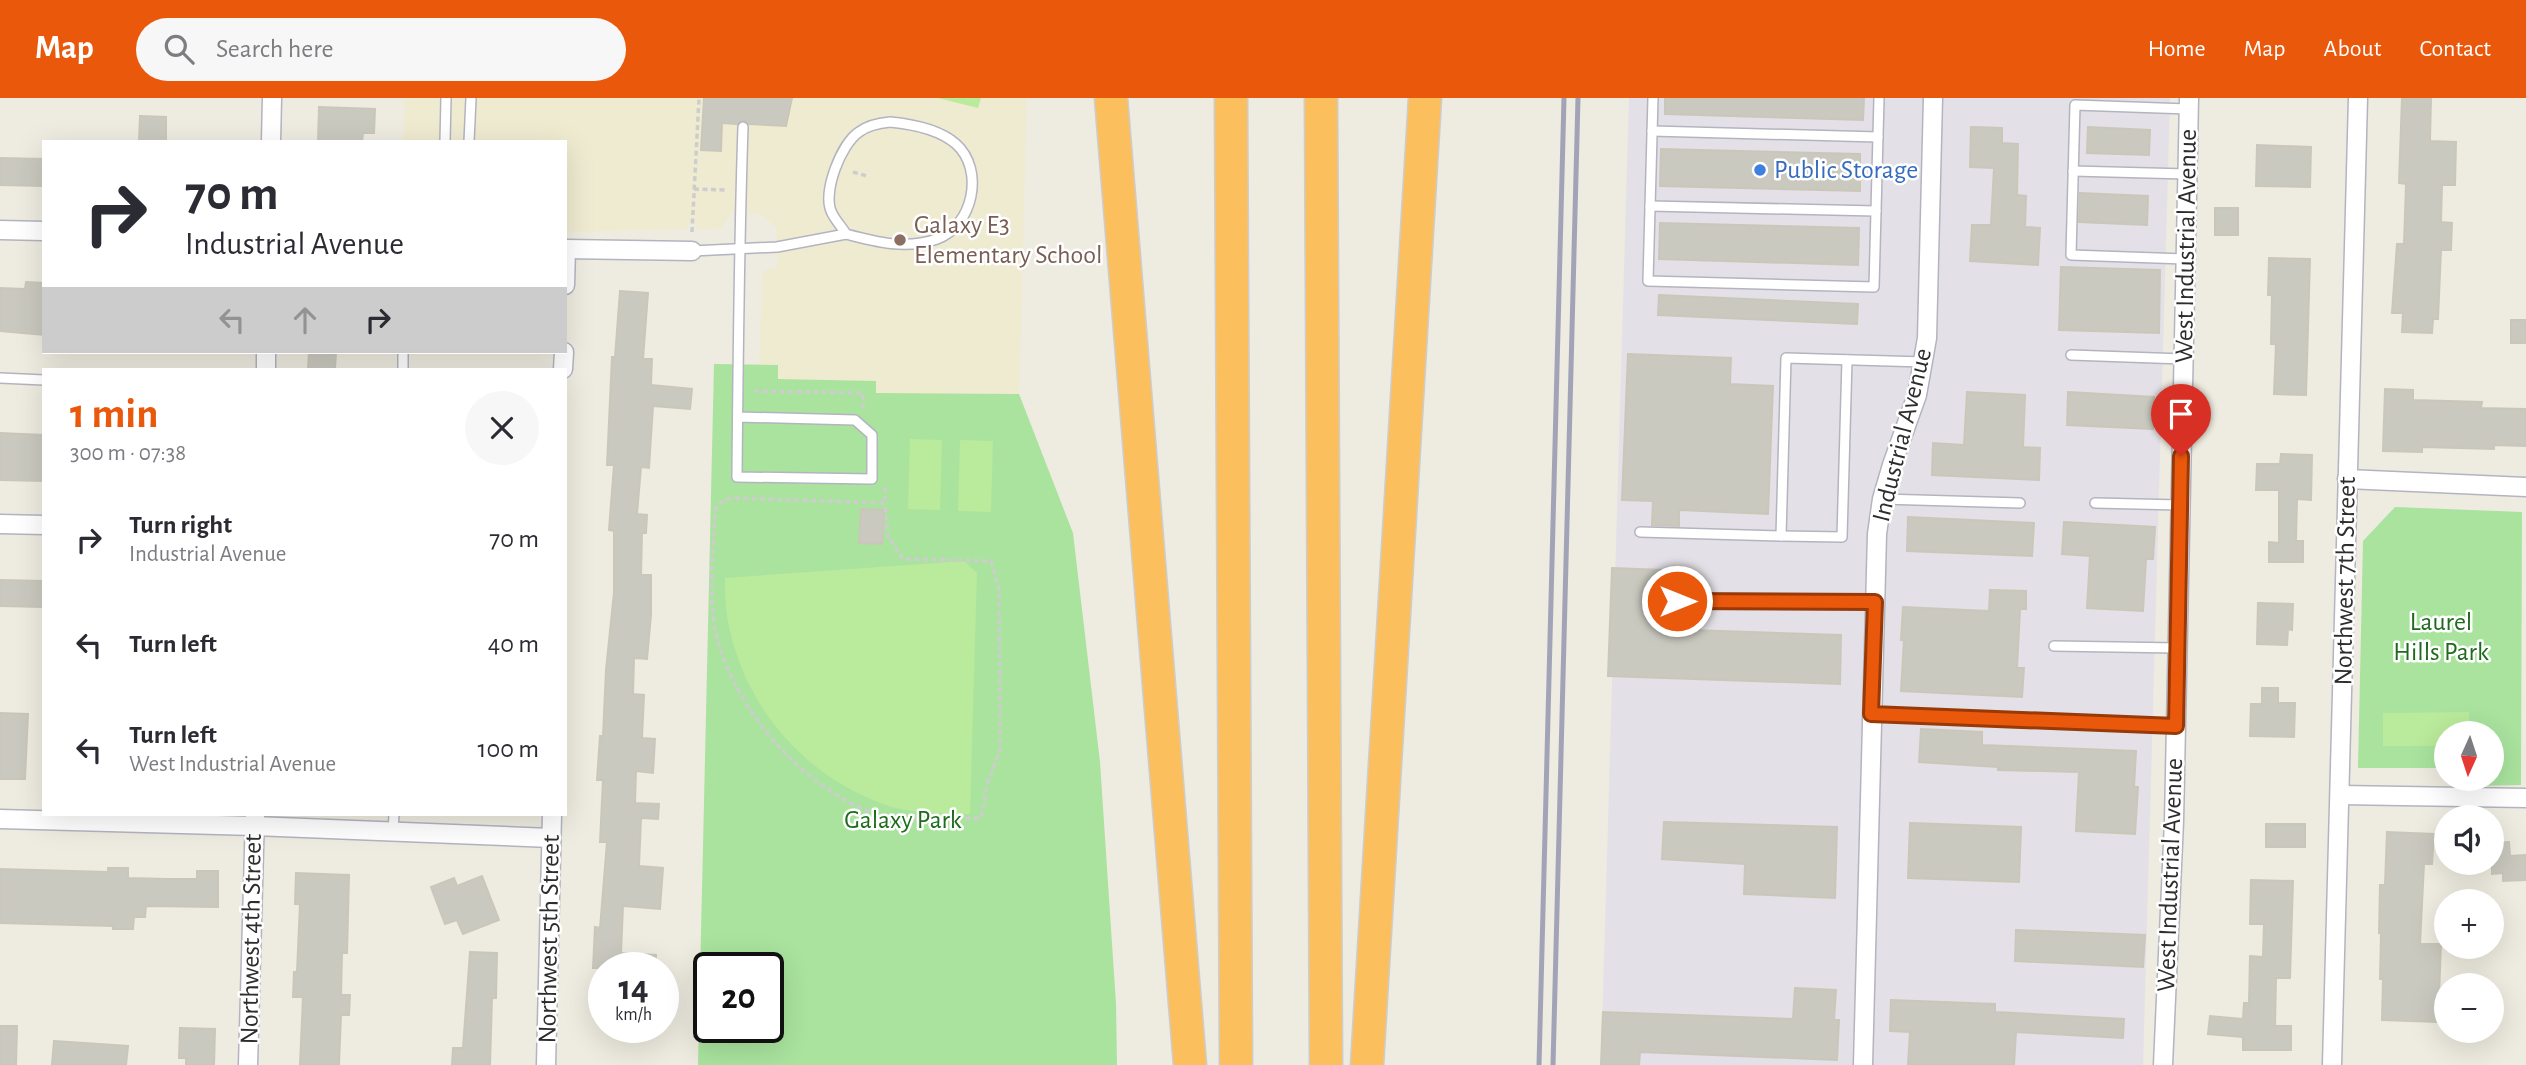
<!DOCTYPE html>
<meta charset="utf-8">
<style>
body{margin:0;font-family:"Alegreya Sans",sans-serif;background:#f7f7f7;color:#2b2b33;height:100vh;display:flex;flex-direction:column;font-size:26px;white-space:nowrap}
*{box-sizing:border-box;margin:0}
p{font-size:23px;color:#7c7c81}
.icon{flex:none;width:38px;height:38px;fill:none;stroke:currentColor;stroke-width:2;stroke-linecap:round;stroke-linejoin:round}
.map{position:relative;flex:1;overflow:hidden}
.sheet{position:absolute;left:42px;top:270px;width:525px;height:448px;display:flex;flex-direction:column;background:#fff;border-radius:0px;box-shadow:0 7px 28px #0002}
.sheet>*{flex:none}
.hud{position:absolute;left:42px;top:42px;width:525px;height:214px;border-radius:0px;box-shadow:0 7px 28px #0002;background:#fff;color:#2b2b33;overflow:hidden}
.needle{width:46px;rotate:183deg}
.tools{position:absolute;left:2434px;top:623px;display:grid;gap:14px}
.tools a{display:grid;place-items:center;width:70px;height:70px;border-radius:50%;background:#fff;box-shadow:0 7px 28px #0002;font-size:35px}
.speed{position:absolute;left:588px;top:854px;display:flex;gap:14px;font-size:35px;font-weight:700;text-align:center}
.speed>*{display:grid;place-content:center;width:91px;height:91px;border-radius:50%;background:#fff;box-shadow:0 7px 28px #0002;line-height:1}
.speed small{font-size:18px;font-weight:400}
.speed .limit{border:4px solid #111;border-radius:10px;background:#fff;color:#111}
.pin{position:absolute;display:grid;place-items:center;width:60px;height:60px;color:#fff;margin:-72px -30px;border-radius:50% 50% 50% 0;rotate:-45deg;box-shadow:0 0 7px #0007}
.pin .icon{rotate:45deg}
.me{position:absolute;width:77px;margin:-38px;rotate:90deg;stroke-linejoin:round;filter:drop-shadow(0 0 5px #0008)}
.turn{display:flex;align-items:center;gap:24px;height:147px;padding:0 28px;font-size:32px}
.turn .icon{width:91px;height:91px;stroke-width:2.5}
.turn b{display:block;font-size:49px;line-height:60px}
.lanes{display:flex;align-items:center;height:66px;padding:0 28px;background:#0003;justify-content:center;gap:35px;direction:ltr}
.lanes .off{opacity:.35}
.round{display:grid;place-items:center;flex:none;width:74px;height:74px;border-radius:37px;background:#f7f7f7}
.summary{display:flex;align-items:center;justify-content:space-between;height:119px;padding:0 28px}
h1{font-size:42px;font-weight:600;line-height:52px;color:#ea580c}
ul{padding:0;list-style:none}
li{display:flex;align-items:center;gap:21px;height:105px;padding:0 28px}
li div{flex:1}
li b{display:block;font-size:26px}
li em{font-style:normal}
header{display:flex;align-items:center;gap:42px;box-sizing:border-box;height:98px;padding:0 35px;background:#ea580c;color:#fff}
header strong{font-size:33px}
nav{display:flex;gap:38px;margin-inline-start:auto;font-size:24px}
.search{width:490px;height:63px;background:#f7f7f7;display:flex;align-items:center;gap:18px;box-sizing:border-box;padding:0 24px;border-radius:38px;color:#7c7c81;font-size:26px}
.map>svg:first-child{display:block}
</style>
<header>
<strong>Map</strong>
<div class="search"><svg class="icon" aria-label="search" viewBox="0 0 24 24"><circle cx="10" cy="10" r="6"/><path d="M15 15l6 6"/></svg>Search here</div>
<nav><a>Home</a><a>Map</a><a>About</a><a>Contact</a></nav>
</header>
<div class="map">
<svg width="2526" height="967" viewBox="0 0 2526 967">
<rect width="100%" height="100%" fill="#eeebe0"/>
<polygon fill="#e4e0e7" points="1629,0 2170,0 2143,967 1601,967"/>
<polygon fill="#efebd1" points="405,0 1027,0 1019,296 876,295 876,283 778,281 778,267 759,266 763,173 778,169 776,129 761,117 731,115 722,130 696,132 696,125 689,125 687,131 565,134 565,44 403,44"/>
<g fill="#a9e39e" fill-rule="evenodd">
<path d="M 714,266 L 778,267 L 778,281 L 876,283 L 876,295 L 1019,296 L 1073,435 L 1100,664 L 1116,906 L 1117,967 L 698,967 ZM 709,870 L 768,870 L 768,929 L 709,929 Z"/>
<polygon points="2395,409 2522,414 2521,687 2475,688 2475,681 2492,681 2492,635 2446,635 2446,670 2358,670 2363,443"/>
</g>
<g fill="#baea9b">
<polygon points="938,0 981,0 978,10"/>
<polygon points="910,341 942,342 940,412 908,411"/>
<polygon points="960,342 993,343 991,414 958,413"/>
<path d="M 964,463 L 977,475 L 970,716 C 940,716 908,716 880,705 C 799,674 741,603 727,518 C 725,506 725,492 725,480 Z"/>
<polygon points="2469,614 2469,635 2446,635 2446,648 2383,648 2383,615"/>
</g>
<g fill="#cac9bf" stroke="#cac7ba" stroke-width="2">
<polygon points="704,0 792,0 786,28 749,26 744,22 737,26 722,25 721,53 701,52"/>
<polygon points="1665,0 1864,0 1863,22 1665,16"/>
<polygon points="2402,0 2431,0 2430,43 2456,44 2455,87 2442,87 2441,124 2452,125 2451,152 2441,152 2438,221 2433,221 2432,235 2402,234 2403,215 2392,215 2397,146 2404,146 2406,86 2399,85"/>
<polygon points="319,9 375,11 374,35 363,35 362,44 318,44"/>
<polygon points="140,18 166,19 166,44 139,44"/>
<polygon points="1971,29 2002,30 2002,45 2018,46 2017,97 2026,98 2025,129 2040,130 2038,167 1970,163 1972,127 1991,127 1994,70 1970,69"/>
<polygon points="2088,29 2150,32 2149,57 2087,55"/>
<polygon points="2257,47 2311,49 2310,89 2256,88"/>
<polygon points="1661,51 1860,56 1860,93 1660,88"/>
<polygon points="0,60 44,61 44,88 0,87"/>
<polygon points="2080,95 2148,98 2147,127 2079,124"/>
<rect x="2215" y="110" width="23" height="27"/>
<polygon points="1660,125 1859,130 1858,167 1659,161"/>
<polygon points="2269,160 2310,161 2306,297 2274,296 2276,246 2271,246 2272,197 2268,197"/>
<polygon points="2061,169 2160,172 2159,235 2059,232"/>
<polygon points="26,184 44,185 44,237 0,233 0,190 25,191"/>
<polygon points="620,193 648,195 643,261 652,261 651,287 692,291 690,311 653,308 649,370 641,369 637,416 647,417 646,435 642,435 641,477 651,477 651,517 647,561 634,560 633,596 644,597 642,640 655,641 653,675 636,673 635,705 659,706 658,721 641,720 639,768 663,770 660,811 623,808 621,855 656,857 655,870 593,870 595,829 600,830 607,744 600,744 603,682 597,682 600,638 603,638 606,572 614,494 614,433 609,432 614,367 607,367 612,259 615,259"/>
<polygon points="1659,197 1858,206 1857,226 1658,217"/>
<rect x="2511" y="222" width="15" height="23"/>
<polygon points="309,254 336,254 335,271 308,271"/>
<polygon points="1628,256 1731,260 1730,286 1773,288 1768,416 1679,412 1679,428 1652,427 1653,403 1622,402"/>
<polygon points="2385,291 2413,292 2413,302 2482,304 2481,310 2526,311 2526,348 2494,347 2494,351 2422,349 2422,354 2383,353"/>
<polygon points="1967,294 2025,297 2023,349 2040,350 2039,382 1932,377 1933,345 1964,347"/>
<polygon points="2068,294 2154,299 2153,331 2067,327"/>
<polygon points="0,335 44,337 44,383 0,382"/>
<polygon points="2281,356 2312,357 2311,402 2297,401 2296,443 2303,443 2303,464 2269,464 2269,444 2279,445 2279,392 2256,392 2257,366 2280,366"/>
<polygon points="861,411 884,412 882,446 859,445"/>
<polygon points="1908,419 2034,425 2032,458 1907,453"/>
<polygon points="2064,424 2155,429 2153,461 2146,461 2143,513 2087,510 2090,458 2062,456"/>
<polygon points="1612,470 1663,472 1661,531 1841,537 1840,586 1608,578"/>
<polygon points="0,482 44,483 44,509 0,508"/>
<polygon points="1990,492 2026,493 2026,511 2020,511 2017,570 2024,570 2022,599 1901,593 1904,542 1901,542 1903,509 1989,513"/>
<polygon points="2258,505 2293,506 2292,532 2288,531 2287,547 2257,546"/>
<polygon points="2262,590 2278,590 2278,605 2295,605 2294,639 2250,638 2251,606 2262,606"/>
<polygon points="0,615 28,616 25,681 0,681"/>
<polygon points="1921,631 1982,634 1982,647 2136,653 2134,689 2138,689 2135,736 2076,733 2079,674 1998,672 1998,669 1919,664"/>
<polygon points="1664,724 1837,729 1835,800 1744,796 1745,766 1662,761"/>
<polygon points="1910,725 2021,729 2019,784 1908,780"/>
<rect x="2266" y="726" width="39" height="23"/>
<polygon points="2387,734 2434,736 2432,766 2424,766 2420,846 2441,846 2438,924 2382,922 2383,881 2380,881 2381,835 2379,835 2380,787 2385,787"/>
<polygon points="2509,744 2510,758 2526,757 2526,782 2503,783 2503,775 2492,776 2492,745"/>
<polygon points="108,770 128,770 128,780 167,781 197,781 197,773 218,773 218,809 146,808 145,819 134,819 133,831 113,831 113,828 0,825 0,771 108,774"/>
<polygon points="296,775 349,777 347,855 342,855 341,897 350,897 349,917 341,917 339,967 300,967 303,899 293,899 294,874 297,874 300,806 295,806"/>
<polygon points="482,778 499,822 463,836 457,822 445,826 431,789 454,780 457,788"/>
<polygon points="2251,782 2293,783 2290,880 2276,880 2275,928 2291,928 2291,952 2243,952 2243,939 2208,936 2210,918 2243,921 2244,905 2249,905 2250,858 2263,859 2264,826 2250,826"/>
<polygon points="2016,832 2145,837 2143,869 2015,863"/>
<polygon points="470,854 497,855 496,900 492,900 490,967 452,967 453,950 463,950"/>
<polygon points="1795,890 1836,892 1834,922 1839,922 1837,962 1640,954 1639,967 1601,967 1603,914 1793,921"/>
<polygon points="1891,902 1995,906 1995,914 2124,921 2123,940 2016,934 2014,967 1908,967 1910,934 1890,933"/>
<polygon points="0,928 17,928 16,967 0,967"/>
<polygon points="180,930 215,931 214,967 186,967 186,960 179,960"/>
<polygon points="54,943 128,948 126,967 52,967"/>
</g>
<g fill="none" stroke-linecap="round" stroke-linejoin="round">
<defs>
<g id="lane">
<polyline points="1653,0 1648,183 1874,189 1879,0"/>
<path d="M 890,24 C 911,26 939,31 956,46 C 985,72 973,128 937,141 C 906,152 876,144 846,136 C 842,129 834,121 831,113 C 823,93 841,46 859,34 C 868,27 879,25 890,24 Z"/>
<polyline points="1652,33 1878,39"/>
<polyline points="445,44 446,0"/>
<polyline points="469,44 471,0"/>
<polyline points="2073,73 2187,76"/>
<polyline points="1650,108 1876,113"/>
<polyline points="692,153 777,149 846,136"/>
<polyline points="2185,161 2071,157 2075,7 2188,11"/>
<polyline points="403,254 403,271"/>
<polyline points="2071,257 2183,261"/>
<polyline points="0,280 44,282"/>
<path d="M 738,319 L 855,322 L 872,337 L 872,381 L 737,379 C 738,262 739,146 743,29"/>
<polyline points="1882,401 2020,405"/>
<polyline points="2095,405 2180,407"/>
<polyline points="1640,434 1781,438 1786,260 1924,264"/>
<polyline points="1781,438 1842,439 1847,262"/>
<polyline points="1677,503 1875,504"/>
<polyline points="2054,548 2177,550"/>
<polyline points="1871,616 2176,628"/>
<polyline points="393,734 394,716"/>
</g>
<g id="street">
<polyline points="271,44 272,0"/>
<polyline points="0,132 44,133"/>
<polyline points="565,151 692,153"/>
<polyline points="565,187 566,151"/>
<polyline points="266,271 266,254"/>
<polyline points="563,271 564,254"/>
<polyline points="2347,381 2526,389"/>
<polyline points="0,426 44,427"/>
<polyline points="2340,697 2526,700"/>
<polyline points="0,721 254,728 551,740"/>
<polyline points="248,967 255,716"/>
<polyline points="546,967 552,716"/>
<polyline points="1863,967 1877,436 1882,401 1892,367 1917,297 1927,240 1933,0"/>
<polyline points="2163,967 2174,723 2189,0"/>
<polyline points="2332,967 2358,0"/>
</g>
<g id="highway">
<polyline points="1111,0 1190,967"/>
<polyline points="1231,0 1236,967"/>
<polyline points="1321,0 1326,967"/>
<polyline points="1367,967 1425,0"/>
</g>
</defs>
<use href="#lane" stroke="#b4b4c0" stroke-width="12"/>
<use href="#street" stroke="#b4b4c0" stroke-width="21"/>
<use href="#highway" stroke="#cdcdcd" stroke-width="35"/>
<g stroke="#cdcdcd" stroke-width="3.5" stroke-dasharray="5 3.5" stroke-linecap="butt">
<polyline points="853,74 867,78"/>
<polyline points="694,91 727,92"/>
<polyline points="692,134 699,0"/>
<polyline points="754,293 863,295 863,313"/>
<path d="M 885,389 L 885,405 L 735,400 C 726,401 719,403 715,412 C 714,450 708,492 715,530 C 731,612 815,708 900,722 L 981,720 L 987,687 L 1000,652 L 999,490 L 991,463 L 903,461 L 888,439 L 885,405"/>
</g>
<use href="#lane" stroke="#fff" stroke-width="9"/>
<use href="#street" stroke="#fff" stroke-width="18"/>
<use href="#highway" stroke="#fcbf5e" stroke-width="32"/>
<g stroke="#a3a3b7" stroke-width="5">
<polyline points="1539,967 1564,0"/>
<polyline points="1553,967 1578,0"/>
</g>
</g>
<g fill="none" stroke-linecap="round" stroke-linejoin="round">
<defs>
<polyline id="route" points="1677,503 1875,504 1871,616 2176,628 2181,358"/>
</defs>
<use href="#route" stroke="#983908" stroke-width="18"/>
<use href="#route" stroke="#ea580c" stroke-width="12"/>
</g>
<circle fill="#3f7fe0" stroke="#fff" stroke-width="2.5" cx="1760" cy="72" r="7"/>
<circle fill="#8d6e63" stroke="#fff" stroke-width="2.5" cx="900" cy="142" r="7"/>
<g text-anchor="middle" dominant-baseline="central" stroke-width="5" stroke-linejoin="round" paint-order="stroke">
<g font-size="26" fill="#366cbe" stroke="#fff" text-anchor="start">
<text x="1774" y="72">Public Storage</text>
</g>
<g font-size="26" fill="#785e54" stroke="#fff" text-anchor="start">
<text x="914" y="127">Galaxy E3<tspan x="914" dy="30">Elementary School</tspan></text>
</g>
<g font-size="26" fill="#2d2d2d" stroke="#fff">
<text transform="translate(2186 148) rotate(-89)">West Industrial Avenue</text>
<text transform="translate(1902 337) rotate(-76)">Industrial Avenue</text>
<text transform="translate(2345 483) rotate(-89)">Northwest 7th Street</text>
<text transform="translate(2170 777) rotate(-88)">West Industrial Avenue</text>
<text transform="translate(251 841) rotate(-89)">Northwest 4th Street</text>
<text transform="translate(549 841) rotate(-89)">Northwest 5th Street</text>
</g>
<g font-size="26" fill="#1e6b1c" stroke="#fff">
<text x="2441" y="524">Laurel<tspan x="2441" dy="30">Hills Park</tspan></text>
<text x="903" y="722">Galaxy Park</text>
</g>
</g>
</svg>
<div class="tools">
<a><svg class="needle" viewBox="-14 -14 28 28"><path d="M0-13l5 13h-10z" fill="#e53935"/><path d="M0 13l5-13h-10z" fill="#7c7c81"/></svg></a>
<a><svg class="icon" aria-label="sound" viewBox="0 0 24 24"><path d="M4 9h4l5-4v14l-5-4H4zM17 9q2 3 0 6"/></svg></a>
<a>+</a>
<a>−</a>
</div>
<div class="speed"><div>14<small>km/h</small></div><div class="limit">20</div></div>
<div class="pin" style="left:2181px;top:358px;background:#d93025"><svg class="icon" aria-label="arrive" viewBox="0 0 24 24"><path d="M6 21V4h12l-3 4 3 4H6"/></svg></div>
<svg class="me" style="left:1677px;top:503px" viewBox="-20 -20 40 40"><circle r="17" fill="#ea580c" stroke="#fff" stroke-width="3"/><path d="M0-11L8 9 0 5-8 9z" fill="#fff"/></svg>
<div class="hud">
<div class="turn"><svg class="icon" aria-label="right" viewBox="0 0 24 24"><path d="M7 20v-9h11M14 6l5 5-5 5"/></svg><div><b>70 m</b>Industrial Avenue</div></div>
<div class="lanes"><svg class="icon off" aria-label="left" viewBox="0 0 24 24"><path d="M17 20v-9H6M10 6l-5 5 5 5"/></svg><svg class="icon off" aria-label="ahead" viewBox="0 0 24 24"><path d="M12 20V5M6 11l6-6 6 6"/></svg><svg class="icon" aria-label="right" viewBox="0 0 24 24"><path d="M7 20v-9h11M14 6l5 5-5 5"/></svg></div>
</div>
<section class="sheet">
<div class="summary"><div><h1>1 min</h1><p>300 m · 07:38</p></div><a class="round"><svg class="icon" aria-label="close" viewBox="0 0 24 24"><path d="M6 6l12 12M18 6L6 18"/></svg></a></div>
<ul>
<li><svg class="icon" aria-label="right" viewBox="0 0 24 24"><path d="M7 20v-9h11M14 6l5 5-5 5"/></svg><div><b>Turn right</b><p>Industrial Avenue</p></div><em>70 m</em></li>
<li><svg class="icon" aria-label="left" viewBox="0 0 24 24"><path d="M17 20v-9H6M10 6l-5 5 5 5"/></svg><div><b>Turn left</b></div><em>40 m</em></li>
<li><svg class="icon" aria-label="left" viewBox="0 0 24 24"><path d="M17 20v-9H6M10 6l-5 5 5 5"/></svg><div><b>Turn left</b><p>West Industrial Avenue</p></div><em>100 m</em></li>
</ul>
</section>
</div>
